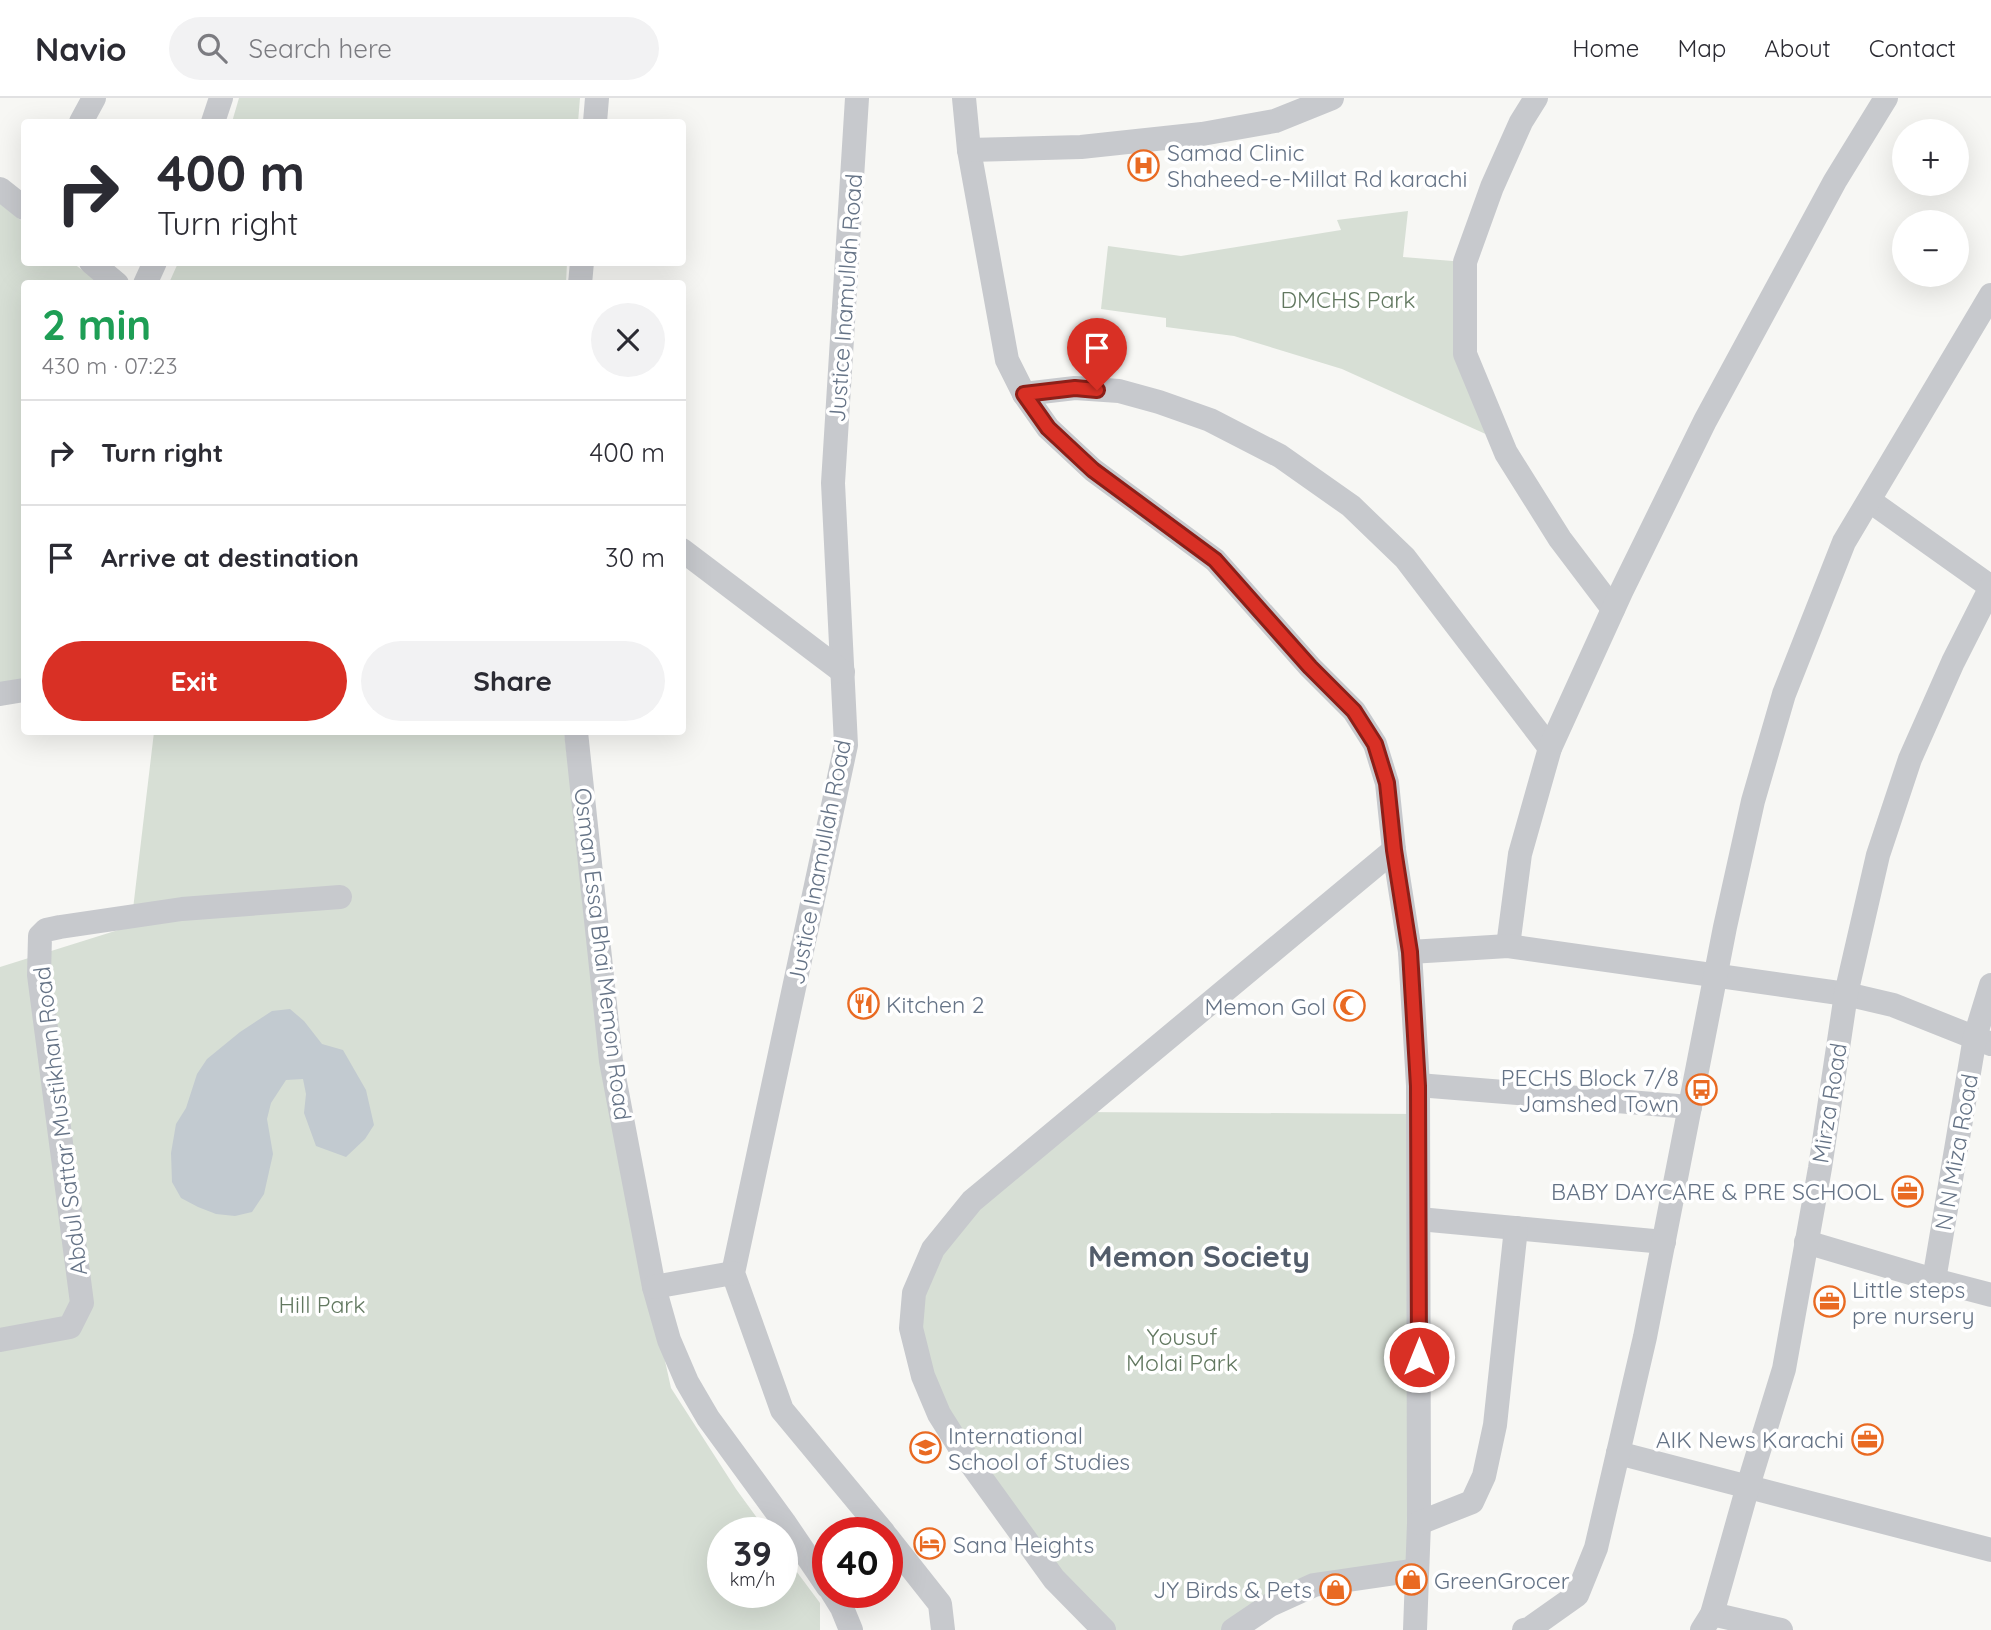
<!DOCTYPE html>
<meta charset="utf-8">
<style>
body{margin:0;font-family:Quicksand,sans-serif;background:#f2f2f3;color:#2b2b33;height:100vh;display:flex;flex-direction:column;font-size:26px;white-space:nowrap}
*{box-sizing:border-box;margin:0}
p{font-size:23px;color:#7c7c81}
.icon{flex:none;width:38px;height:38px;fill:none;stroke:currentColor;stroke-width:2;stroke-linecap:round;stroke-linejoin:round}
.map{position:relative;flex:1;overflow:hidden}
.panel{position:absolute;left:21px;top:182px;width:665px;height:455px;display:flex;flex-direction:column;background:#fff;border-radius:7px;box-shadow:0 7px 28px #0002}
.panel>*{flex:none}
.hud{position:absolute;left:21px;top:21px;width:665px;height:147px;border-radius:7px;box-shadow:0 7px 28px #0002;background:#fff;color:#2b2b33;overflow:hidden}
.buttons{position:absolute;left:1892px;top:21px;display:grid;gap:14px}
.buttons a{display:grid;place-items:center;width:77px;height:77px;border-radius:50%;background:#fff;box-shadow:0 7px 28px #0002;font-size:35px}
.speed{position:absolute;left:707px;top:1419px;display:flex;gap:14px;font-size:35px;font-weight:700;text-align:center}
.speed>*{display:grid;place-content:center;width:91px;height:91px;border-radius:50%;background:#fff;box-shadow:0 7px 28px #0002;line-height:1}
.speed small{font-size:18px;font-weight:400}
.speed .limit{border:10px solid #d22;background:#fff;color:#111}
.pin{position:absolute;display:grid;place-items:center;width:60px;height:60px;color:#fff;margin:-72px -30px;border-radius:50% 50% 50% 0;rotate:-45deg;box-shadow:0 0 7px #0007}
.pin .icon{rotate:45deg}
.me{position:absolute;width:77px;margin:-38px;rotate:0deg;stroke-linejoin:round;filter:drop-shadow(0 0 5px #0008)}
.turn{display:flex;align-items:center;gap:24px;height:147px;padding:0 21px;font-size:32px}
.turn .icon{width:91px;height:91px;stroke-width:2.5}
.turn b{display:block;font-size:49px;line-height:60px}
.round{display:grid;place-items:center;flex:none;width:74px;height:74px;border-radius:37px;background:#f2f2f3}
.overview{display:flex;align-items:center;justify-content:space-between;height:119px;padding:0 21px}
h1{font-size:42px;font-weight:700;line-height:52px;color:#1e9e55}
.primary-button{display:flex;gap:14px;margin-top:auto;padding:14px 21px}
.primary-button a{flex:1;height:80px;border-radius:42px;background:#d93025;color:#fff;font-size:28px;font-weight:700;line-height:80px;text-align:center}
.primary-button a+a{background:#f2f2f3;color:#2b2b33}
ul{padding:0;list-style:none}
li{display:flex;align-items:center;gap:21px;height:105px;padding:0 21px;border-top:2px solid #e1e1e2}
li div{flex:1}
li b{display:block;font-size:26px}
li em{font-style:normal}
header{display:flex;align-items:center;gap:42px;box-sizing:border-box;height:98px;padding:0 35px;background:#fff;border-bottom:2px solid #e1e1e2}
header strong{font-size:33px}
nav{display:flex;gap:38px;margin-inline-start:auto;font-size:24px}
.search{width:490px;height:63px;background:#f2f2f3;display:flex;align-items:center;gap:18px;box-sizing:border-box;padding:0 24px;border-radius:38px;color:#7c7c81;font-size:26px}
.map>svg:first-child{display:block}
</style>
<header>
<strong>Navio</strong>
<div class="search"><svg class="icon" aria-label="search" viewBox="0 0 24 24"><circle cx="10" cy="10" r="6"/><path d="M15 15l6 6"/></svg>Search here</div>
<nav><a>Home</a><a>Map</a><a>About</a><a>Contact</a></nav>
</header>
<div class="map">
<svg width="1991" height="1532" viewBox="0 0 1991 1532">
<rect width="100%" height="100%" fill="#f7f7f4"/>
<g fill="#d7dfd5">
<polygon points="239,0 580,0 578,24 232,24"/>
<polygon points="0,105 24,125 24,164 73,165 99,185 24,186 24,586 0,592"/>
<polygon points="1408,113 1403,159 1465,164 1465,256 1501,343 1342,271 1234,238 1166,229 1166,220 1101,211 1108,148 1181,158 1341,132 1337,122"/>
<polygon points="178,165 178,164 567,165 566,185 169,185"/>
<polygon points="154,634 564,634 621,1063 671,1290 736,1391 768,1435 723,1435 723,1494 782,1494 782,1454 820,1505 820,1532 0,1532 0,869 131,828"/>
<polygon points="1080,1014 1418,1016 1418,1458 1270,1507 1233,1532 1104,1532 939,1316 914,1195 933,1151"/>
</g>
<polygon fill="#c2cad0" points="290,911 304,923 322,946 343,952 366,992 374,1027 365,1041 346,1059 316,1048 304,1015 306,996 303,981 286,982 271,1005 267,1021 273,1056 264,1096 252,1114 235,1118 216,1116 198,1109 181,1100 172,1084 171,1055 176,1026 186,1010 197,976 207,961 240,934 272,913"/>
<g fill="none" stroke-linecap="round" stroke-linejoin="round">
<g stroke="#c7c9cd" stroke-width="24">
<polyline points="857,0 833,385 846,647 733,1175 782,1312 884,1435"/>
<polyline points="964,0 969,52 1007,262 1024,296 1048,330 1093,372 1215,462 1310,569 1354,613 1375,646 1387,685 1394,752 1410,854 1418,987 1419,1425 1415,1532"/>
<polyline points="1536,0 1521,24 1492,89 1465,164 1465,256 1506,355 1560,441 1613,511"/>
<polyline points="81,24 94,0"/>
<polyline points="213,24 221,0"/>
<polyline points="595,24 597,0"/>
<polyline points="969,52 1081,49 1202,36 1275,23 1332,0"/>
<polyline points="0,91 24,110"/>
<polyline points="91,164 117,186"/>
<polyline points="145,186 155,164"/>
<polyline points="580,186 582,164"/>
<polyline points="1024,296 1075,290 1119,293 1159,304 1210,322 1280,358 1351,408 1405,460 1550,650"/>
<polyline points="1870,403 1991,489"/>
<polyline points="682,452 843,574"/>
<polyline points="0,596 24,592"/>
<polyline points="576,634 611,963 654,1189 669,1242 687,1284 708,1320 784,1424 828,1489"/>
<polyline points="1508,848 1520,756 1550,650 1621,494 1705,323 1835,83 1886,0"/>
<polyline points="1410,854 1508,848 1846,896 1893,907 1991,946"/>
<polyline points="1418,987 1690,1009"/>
<polyline points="1419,1121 1664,1144"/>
<polyline points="1806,1144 1934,1182 1991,1197"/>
<polyline points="1934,1182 1975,939 1991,887"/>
<polyline points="654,1189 733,1175"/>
<polyline points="0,1242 70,1229 82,1205 39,877 40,838 46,832 60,829 182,811 340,799"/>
<polyline points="1618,1355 1991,1452"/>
<polyline points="1419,1425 1472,1404 1484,1378 1495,1327 1516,1130"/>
<polyline points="887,1439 940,1506 943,1532"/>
<polyline points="832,1494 842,1510 851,1532"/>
<polyline points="1712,1516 1781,1532"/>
<polyline points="1104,1532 1054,1481 966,1359 939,1316 923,1278 911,1230 914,1195 933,1151 972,1103 1394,752"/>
<polyline points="1233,1532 1270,1507 1314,1487 1417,1472"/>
<polyline points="1524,1532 1529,1531 1577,1497 1596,1450 1645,1239 1725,829 1753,703 1784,596 1844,444 1991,197"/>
<polyline points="1702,1532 1712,1516 1748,1388 1784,1271 1820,1070 1846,896 1878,757 1910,661 1953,564 1991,489"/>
</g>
</g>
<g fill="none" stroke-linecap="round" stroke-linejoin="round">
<defs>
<polyline id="route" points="1097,292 1075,290 1024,296 1048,330 1093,372 1215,462 1310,569 1354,613 1375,646 1387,685 1394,752 1410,854 1418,988 1419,1259"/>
</defs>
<use href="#route" stroke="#8d1f18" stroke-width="18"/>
<use href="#route" stroke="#d93025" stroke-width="12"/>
</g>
<defs>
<symbol id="hospital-ring" viewBox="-11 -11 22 22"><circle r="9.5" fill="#fff" stroke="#e96a22" stroke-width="1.5"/><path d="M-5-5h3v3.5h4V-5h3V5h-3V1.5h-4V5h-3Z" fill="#e96a22"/></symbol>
<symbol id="restaurant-ring" viewBox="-11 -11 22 22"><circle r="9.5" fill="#fff" stroke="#e96a22" stroke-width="1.5"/><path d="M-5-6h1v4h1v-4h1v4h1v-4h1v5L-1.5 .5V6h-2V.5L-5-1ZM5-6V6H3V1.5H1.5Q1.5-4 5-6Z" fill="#e96a22"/></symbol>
<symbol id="mosque-ring" viewBox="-11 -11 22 22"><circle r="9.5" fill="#fff" stroke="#e96a22" stroke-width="1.5"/><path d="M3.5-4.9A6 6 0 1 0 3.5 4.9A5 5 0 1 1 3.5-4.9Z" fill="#e96a22"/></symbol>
<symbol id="bus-ring" viewBox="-11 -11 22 22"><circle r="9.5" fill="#fff" stroke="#e96a22" stroke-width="1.5"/><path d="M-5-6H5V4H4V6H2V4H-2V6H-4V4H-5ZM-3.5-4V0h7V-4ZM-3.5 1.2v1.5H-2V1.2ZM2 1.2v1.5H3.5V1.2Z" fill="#e96a22"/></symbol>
<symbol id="office-ring" viewBox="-11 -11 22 22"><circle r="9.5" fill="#fff" stroke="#e96a22" stroke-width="1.5"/><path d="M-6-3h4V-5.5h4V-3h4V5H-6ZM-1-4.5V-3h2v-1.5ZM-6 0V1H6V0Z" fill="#e96a22"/></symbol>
<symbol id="school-ring" viewBox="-11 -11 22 22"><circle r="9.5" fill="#fff" stroke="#e96a22" stroke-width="1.5"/><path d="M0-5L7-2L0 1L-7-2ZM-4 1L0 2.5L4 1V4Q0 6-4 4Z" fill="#e96a22"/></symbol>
<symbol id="hotel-ring" viewBox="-11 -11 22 22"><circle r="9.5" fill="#fff" stroke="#e96a22" stroke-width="1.5"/><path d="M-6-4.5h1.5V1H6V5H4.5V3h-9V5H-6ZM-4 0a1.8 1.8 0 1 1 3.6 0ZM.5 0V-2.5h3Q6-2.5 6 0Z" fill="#e96a22"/></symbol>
<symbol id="shop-ring" viewBox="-11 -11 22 22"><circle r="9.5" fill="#fff" stroke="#e96a22" stroke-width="1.5"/><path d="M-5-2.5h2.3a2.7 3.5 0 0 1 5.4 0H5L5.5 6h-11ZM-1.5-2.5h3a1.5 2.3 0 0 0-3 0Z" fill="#e96a22"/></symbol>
</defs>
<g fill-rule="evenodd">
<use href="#hospital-ring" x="1126" y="50" width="35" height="35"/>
<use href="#restaurant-ring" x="846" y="888" width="35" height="35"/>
<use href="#mosque-ring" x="1332" y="890" width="35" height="35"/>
<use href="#bus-ring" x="1684" y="974" width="35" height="35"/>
<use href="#office-ring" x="1890" y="1076" width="35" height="35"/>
<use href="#office-ring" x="1812" y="1186" width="35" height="35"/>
<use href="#office-ring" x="1850" y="1324" width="35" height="35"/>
<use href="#school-ring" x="908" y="1332" width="35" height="35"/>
<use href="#hotel-ring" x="912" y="1428" width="35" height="35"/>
<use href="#shop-ring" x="1394" y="1464" width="35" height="35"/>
<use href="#shop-ring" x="1318" y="1474" width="35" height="35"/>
</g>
<g text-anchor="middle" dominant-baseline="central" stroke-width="7" stroke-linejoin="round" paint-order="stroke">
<g font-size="23" fill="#657386" stroke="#fff" text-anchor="start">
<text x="1167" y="54">Samad Clinic<tspan x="1167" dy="26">Shaheed-e-Millat Rd karachi</tspan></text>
<text x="886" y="906">Kitchen 2</text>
<text x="1326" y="908" text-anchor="end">Memon Gol</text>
<text x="1679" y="979" text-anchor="end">PECHS Block 7/8<tspan x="1679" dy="26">Jamshed Town</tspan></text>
<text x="1884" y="1093" text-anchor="end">BABY DAYCARE &amp; PRE SCHOOL</text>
<text x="1852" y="1191">Little steps<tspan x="1852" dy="26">pre nursery</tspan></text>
<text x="948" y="1337">International<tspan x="948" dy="26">School of Studies</tspan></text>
<text x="1844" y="1341" text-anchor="end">AIK News Karachi</text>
<text x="953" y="1446">Sana Heights</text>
<text x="1434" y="1482">GreenGrocer</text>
<text x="1312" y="1491" text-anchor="end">JY Birds &amp; Pets</text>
</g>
<g font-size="23" fill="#657386" stroke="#fff">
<text transform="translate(845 200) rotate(-86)">Justice Inamullah Road</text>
<text transform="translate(819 764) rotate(-79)">Justice Inamullah Road</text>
<text transform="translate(603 856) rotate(83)">Osman Essa Bhai Memon Road</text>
<text transform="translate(1829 1005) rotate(-81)">Mirza Road</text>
<text transform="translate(60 1023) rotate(-97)">Abdul Sattar Mustikhan Road</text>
<text transform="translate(1956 1054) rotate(-80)">N N Miza Road</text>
</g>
<g font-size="23" fill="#627860" stroke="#fff">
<text x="1348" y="201">DMCHS Park</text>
<text x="322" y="1206">Hill Park</text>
<text x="1182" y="1238">Yousuf<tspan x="1182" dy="26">Molai Park</tspan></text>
</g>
<g font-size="30" font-weight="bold" fill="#535d6b" stroke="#fff">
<text x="1199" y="1158">Memon Society</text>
</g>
</g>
</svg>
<div class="buttons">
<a>+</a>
<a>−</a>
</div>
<div class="speed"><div>39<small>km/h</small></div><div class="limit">40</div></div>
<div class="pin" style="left:1097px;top:292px;background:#d93025"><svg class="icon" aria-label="arrive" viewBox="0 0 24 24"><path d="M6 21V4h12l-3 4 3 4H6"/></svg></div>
<svg class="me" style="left:1419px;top:1259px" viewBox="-20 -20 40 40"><circle r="17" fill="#d93025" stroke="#fff" stroke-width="3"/><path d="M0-11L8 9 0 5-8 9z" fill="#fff"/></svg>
<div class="hud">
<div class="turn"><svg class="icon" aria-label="right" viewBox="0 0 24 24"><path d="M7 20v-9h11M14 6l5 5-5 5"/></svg><div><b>400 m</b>Turn right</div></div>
</div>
<section class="panel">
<div class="overview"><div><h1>2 min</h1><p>430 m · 07:23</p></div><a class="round"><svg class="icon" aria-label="close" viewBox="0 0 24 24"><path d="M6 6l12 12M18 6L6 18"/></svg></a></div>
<ul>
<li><svg class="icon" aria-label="right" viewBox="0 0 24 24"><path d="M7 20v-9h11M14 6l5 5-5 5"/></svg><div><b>Turn right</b></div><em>400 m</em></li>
<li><svg class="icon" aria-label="arrive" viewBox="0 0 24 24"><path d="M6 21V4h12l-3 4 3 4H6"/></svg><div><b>Arrive at destination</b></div><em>30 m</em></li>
</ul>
<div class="primary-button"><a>Exit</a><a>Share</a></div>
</section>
</div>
